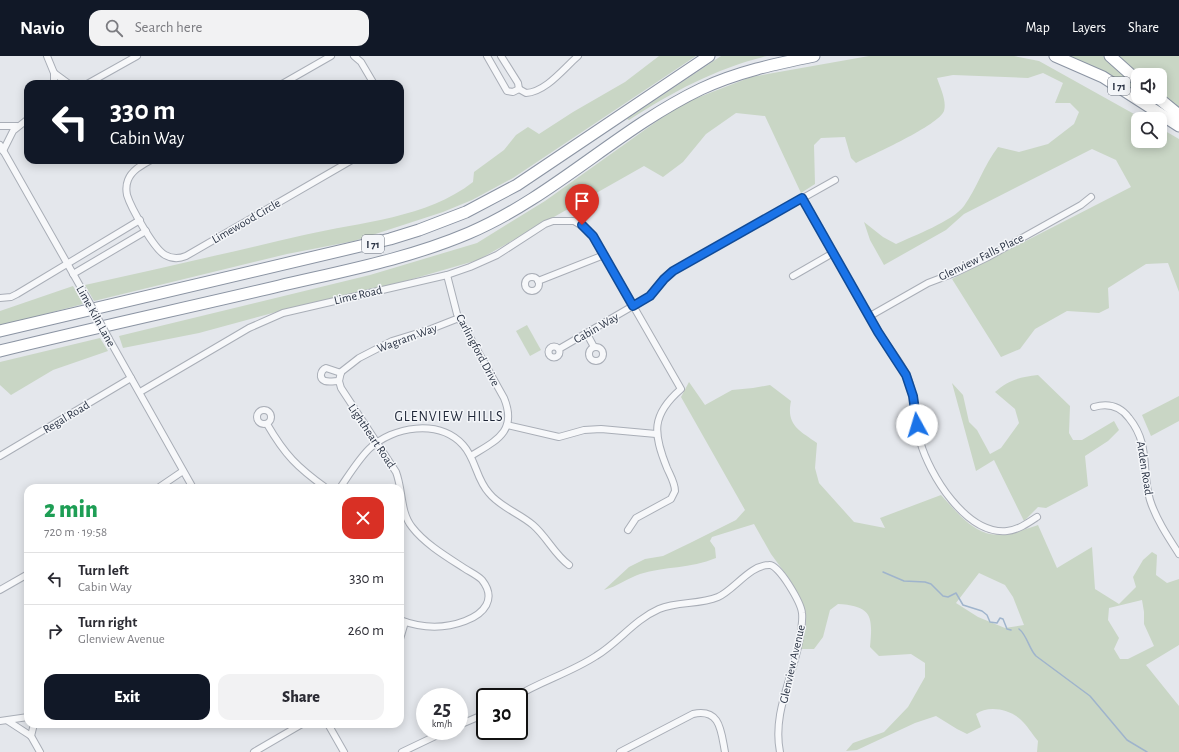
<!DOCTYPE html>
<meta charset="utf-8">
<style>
body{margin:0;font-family:"Alegreya Sans",sans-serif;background:#f2f2f3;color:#2b2b33;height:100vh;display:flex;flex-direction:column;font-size:15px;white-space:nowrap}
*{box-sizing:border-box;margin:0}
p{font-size:13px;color:#7c7c81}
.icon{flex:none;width:22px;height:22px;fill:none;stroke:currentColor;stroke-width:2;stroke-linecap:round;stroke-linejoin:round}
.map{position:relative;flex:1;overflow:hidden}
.side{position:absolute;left:24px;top:428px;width:380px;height:244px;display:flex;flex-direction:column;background:#fff;border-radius:12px;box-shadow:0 2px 10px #0003}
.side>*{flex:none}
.top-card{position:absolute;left:24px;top:24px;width:380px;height:84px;border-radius:12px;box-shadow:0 2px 10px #0003;background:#111827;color:#fff;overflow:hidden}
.tools{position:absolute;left:1131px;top:12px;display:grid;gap:8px}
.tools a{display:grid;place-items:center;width:36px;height:36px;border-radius:8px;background:#fff;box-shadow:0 2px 10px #0003;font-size:20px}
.speed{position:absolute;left:416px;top:632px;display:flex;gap:8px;font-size:20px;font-weight:700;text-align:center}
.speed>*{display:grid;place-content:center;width:52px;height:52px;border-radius:50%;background:#fff;box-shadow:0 2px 10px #0003;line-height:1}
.speed small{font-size:10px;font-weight:400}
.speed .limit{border:2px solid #111;border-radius:6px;background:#fff;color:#111}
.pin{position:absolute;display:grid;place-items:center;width:34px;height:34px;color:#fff;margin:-41px -17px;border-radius:50% 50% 50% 0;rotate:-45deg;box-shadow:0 0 4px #0007}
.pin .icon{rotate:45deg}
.me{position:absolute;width:44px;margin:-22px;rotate:354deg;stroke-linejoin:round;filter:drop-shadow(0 0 3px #0008)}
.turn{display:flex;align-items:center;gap:14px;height:84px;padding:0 20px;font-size:18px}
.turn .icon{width:52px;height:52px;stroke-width:2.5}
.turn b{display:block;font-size:28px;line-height:34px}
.round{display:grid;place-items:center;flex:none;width:42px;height:42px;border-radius:12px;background:#f2f2f3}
.summary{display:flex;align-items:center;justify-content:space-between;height:68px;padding:0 20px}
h1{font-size:24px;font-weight:800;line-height:30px;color:#1e9e55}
.button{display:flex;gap:8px;margin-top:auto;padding:8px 20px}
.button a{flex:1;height:46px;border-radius:12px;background:#111827;color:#fff;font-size:16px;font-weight:800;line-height:46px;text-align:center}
.button a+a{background:#f2f2f3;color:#2b2b33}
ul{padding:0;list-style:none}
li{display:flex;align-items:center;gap:12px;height:52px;padding:0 20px;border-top:1px solid #e1e1e2}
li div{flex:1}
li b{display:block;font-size:15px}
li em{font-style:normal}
header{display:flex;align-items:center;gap:24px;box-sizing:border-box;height:56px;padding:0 20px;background:#111827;color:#fff}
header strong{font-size:19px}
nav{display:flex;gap:22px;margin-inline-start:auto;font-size:14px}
.search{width:280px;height:36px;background:#f2f2f3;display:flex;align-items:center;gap:10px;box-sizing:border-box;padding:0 14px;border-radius:12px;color:#7c7c81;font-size:15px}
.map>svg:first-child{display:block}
</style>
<header>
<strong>Navio</strong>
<div class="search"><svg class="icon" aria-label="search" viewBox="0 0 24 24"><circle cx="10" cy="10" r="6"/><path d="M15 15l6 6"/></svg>Search here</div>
<nav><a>Map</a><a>Layers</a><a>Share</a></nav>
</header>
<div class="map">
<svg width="1179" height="696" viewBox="0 0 1179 696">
<rect width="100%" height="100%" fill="#e4e7ec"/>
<g fill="#c9d6c5" fill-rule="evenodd">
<path d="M 659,0 L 696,0 L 513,122 L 472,144 L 443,156 L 354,185 L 287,198 L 94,245 L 85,229 C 158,213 231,196 304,179 C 361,166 427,162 473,126 L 474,116 L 504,94 L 516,79 L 528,71 L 539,78 L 573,56 L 625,26 Z"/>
<path d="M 721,0 L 767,0 C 717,12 672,36 629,64 L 627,63 Z"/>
<path d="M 869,0 L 1014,0 L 1039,5 L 1143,63 L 1138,63 L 1138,85 L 1160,85 L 1160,72 L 1179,83 L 1179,236 L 1168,207 L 1146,208 L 1108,232 L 1109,252 L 1099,257 L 1067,255 L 1035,273 L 1020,293 L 1001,301 L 952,223 L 1131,131 L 1116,104 L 1092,93 L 964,158 L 946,174 L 884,209 L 870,184 L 864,166 L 883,181 L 896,188 C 913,180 953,165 964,150 C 977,132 984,109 998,91 L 1019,96 L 1048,88 L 1074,68 L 1079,56 L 1070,47 L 1055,47 L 1063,27 L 1043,17 L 1028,22 L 953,19 L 937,22 C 940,31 947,45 944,55 C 939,69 872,99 856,107 L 851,102 L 845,81 L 821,82 L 814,89 L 815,128 L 801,137 L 765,60 L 736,57 L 706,78 L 683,106 L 663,121 L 644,110 L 478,204 L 402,226 L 280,255 L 199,277 L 123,292 L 119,280 L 370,219 L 477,187 L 545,145 L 681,48 L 751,21 Z"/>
<polygon points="1065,0 1103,0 1138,31 1138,38"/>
<polygon points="1117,0 1179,0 1179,53 1160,37 1160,19 1139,19"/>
<polygon points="73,230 83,248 0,270 0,255"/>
<polygon points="527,269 541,294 530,300 516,275"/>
<polygon points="100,282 108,295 53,314 11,339 0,329 0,306"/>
<path d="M 1038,319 L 1070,350 L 1069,377 L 1073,384 L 1082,384 L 1114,365 L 1119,374 L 1108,385 L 1085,400 L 1088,430 L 1046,452 L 1038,451 L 1024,465 L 994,404 L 976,415 L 952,327 L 963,339 L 969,366 L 977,374 L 990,398 L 1001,392 L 1019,367 L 1015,353 L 995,336 C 1008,324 1020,321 1038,319 Z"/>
<path d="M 689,326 L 705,349 L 732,334 L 753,332 L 770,329 L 791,345 C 786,369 799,374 817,387 L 815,412 L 819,427 L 854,466 L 885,472 L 880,462 L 941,439 C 953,452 969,472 986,477 C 1002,482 1024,474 1038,469 L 1057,512 L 1092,491 L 1095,533 L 1119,548 L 1136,531 L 1133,521 L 1143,504 L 1152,496 L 1157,499 L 1156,519 L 1167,527 L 1179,523 L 1179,589 L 1146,609 L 1179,650 L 1179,696 L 1037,696 L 1038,685 C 1032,678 1027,669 1020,663 C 1009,653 988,649 976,658 L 981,671 L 967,678 L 957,673 L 936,660 L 915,667 L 857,694 L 846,695 L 853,687 L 884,676 L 908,651 L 925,621 L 925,607 L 911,598 L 879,600 L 870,591 C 873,560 872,550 838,548 L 830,554 L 823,581 L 814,593 L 800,593 L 806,567 L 803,548 L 790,524 L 771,498 L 754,468 L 712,481 L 710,485 L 715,492 L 716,502 C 690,513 665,510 640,518 C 628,522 618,530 604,534 L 629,511 L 645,503 L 663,500 L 690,487 L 736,464 L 745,454 L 681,341 ZM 979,517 L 1005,529 L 1013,541 L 1024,569 L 1005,572 L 978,561 L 956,547 ZM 1142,544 L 1144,556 L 1144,568 L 1154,590 L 1128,603 L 1120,603 L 1114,593 L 1119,582 L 1108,564 L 1109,552 Z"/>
<polygon points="1179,340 1179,365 1151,380 1142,359"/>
</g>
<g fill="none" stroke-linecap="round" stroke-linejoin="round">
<g stroke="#9fb4cc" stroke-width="1.5">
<polyline points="883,516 904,525 925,526 931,528 943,540 948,541 956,537 963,549 982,555 987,559 990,566 997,567 1000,562 1003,563 1007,573 1011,574"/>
<path d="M 1019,573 C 1027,579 1029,593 1036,600 L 1090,640 L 1127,684 L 1147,696"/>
</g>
<defs>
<g id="minor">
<polyline points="47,0 54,17 69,28"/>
<polyline points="354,0 361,6 374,28"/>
<polyline points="487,0 507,35 513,36 519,33"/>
<polyline points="501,0 518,27 519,33"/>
<polyline points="54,28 54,17"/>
<polyline points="87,28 137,0"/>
<polyline points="282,28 331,0"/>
<path d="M 519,33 L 526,37 C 546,36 564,12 578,0"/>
<polyline points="0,70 17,70"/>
<polyline points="0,89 88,244"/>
<polyline points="3,95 13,75 28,63"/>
<path d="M 151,104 C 142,109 132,114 128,124 C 126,129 126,134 127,139 C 131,152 154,193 165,199 C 172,203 179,203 186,200 L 352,104"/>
<path d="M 802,142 C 827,187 852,232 879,276 C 887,291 900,304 907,320 C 916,340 914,363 920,385 C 929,418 966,479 1007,475 C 1018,474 1028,467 1037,461"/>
<polyline points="73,218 146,175"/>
<path d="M 447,219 L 457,258 L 504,342 C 518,376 495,385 471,400"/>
<polyline points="793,220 833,197"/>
<circle cx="532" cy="228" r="7"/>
<polyline points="538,225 604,199"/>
<polyline points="0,242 11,241 17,238 140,164"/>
<polyline points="870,260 928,227 957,216 988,201 1081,149 1091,141"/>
<polyline points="587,278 594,291"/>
<polyline points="109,283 193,432"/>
<circle cx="554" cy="296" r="5.5"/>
<circle cx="596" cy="298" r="7"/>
<polyline points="559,293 650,240 664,223 673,215 835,124"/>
<path d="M 339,325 C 335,325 329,326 325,325 C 318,322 321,314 326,312 L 341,317"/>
<path d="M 140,336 L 249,272 L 283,257 L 447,219 L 470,211 L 497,199 L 545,168 L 553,165 L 574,165 L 584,171 L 593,180 L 681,333 C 651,359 653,377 667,412 C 670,419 675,427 675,435 L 671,443 L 636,462 L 628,474"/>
<path d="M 1094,351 C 1108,347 1120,350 1129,362 C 1151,389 1141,414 1150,444 C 1156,463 1168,481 1179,498"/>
<circle cx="264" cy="361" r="7"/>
<path d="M 267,368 C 285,399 297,411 326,432"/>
<polyline points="507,369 559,381 584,374 601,373 656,378"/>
<polyline points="0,400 131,322"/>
<polyline points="158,432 183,415"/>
<path d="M 340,432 C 349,419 358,404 369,393 C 393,370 439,363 463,389 C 476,403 476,423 489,437 C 500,451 519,457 533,469 C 547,481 554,498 569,509"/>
<polyline points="0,534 28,518"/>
<path d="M 400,564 C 421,572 444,573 465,565 C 484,558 497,543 482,524 C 477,519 470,516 464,512 C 447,501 425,488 412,471 C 400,456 403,434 396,416 L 341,332 L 339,325 L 341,316 L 359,302 L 392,285 L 431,273 L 459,262"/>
<polyline points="400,583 405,566"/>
<path d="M 515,641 C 541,625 570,617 596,600 C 619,586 634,564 659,553 C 678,545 699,549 718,541 C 734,534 750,509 769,509 C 779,508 801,547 802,557 C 803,565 801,573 800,581 C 794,620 772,656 780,696"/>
<polyline points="0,665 28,661"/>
<polyline points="8,665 31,680 40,696"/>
<polyline points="328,668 344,696"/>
<polyline points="459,669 485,658"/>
<polyline points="31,680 34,668"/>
<polyline points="254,696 302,668"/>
<polyline points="402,696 446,675"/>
<path d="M 620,696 L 693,658 C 721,652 721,676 725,696"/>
</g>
<g id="motorway">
<polyline points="1055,0 1103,21 1179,70"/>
<polyline points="1110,0 1138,25"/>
<polyline points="1157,41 1179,59"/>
<polyline points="0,275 390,183 419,174 466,156 517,129 709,0"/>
<path d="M 0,295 C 93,272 186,252 279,230 C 343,215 408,203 469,177 C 553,141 618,73 701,33 C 737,16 775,8 814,0"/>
</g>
</defs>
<use href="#minor" stroke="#a9aeb7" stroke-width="8"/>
<use href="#motorway" stroke="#8b94a3" stroke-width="13"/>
<use href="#minor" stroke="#f7f8fa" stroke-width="6"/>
<use href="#motorway" stroke="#fff" stroke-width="11"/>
<defs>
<polyline id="minor-bridge" points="88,244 109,283"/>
</defs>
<use href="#minor-bridge" stroke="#a9aeb7" stroke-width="8" stroke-linecap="butt"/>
<use href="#minor-bridge" stroke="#f7f8fa" stroke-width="6"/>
</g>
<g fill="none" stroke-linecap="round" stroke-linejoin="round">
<defs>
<polyline id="route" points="582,169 593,180 633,250 650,240 664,223 673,215 802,142 878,276 906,319 913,340 917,369"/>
</defs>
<use href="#route" stroke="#114b97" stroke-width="10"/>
<use href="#route" stroke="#1a73e8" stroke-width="7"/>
</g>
<g text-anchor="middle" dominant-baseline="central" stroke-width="3" stroke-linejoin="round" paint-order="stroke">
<g fill="#f4f6f9" stroke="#676e7b" stroke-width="1">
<rect x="1108" y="21" width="22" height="18" rx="3"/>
<rect x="362" y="179" width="22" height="18" rx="3"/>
</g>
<g font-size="11" font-weight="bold" fill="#2b3445">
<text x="1119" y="30">I 71</text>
<text x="373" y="188">I 71</text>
</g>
<g font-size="12" fill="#2b3445" stroke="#f4f6f9">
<text transform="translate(246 165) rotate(-30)">Limewood Circle</text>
<text transform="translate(981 201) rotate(-26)">Glenview Falls Place</text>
<text transform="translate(358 239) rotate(-13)">Lime Road</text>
<text transform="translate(96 260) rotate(61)">Lime Kiln Lane</text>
<text transform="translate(596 272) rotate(-30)">Cabin Way</text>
<text transform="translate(407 282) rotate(-20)">Wagram Way</text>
<text transform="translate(478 294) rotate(62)">Carlingford Drive</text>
<text transform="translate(66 361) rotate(-31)">Regal Road</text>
<text transform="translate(372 380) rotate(56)">Lightheart Road</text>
<text transform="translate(1145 412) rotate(81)">Arden Road</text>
<text transform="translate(792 608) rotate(-77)">Glenview Avenue</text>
</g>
<g font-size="14" letter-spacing="1" fill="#1d2536" stroke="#f4f6f9">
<text x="449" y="361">GLENVIEW HILLS</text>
</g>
</g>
</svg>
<div class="tools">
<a><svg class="icon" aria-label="sound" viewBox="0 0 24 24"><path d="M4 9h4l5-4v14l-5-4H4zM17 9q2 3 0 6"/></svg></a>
<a><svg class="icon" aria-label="search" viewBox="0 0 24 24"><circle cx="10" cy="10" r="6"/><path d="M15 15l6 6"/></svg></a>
</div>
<div class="speed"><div>25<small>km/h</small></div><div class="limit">30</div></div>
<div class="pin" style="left:582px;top:169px;background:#d93025"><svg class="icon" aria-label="arrive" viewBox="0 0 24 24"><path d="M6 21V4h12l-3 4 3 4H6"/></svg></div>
<svg class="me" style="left:917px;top:369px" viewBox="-20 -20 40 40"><circle r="19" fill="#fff"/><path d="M0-13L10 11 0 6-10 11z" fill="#1a73e8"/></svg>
<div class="top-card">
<div class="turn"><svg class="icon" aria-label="left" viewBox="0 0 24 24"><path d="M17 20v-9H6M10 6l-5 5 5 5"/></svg><div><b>330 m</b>Cabin Way</div></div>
</div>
<section class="side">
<div class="summary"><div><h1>2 min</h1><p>720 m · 19:58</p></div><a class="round" style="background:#d93025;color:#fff"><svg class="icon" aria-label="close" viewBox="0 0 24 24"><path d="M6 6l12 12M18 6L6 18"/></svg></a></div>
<ul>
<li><svg class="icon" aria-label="left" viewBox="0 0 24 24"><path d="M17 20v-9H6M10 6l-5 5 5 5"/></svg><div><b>Turn left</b><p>Cabin Way</p></div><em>330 m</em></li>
<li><svg class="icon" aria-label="right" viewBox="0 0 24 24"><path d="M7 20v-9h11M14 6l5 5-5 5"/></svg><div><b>Turn right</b><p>Glenview Avenue</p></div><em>260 m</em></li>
</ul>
<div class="button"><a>Exit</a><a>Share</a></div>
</section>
</div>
